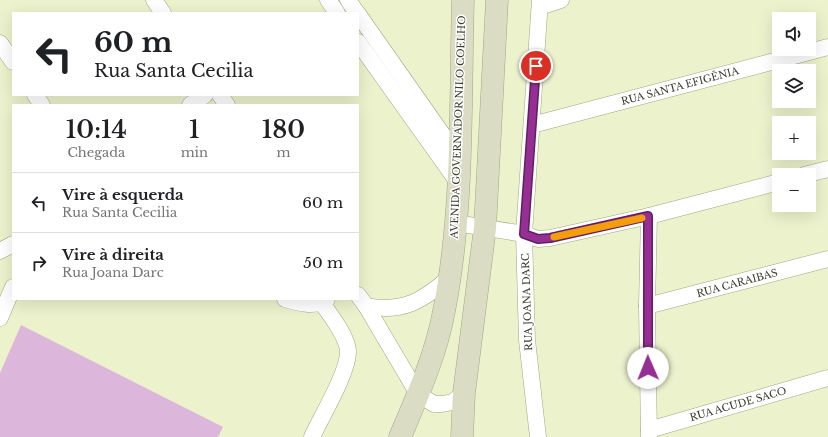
<!DOCTYPE html>
<html lang="pt">
<meta charset="utf-8">
<style>
body{margin:0;font-family:"Libre Baskerville",serif;background:#f6f6f6;color:#202124;height:100vh;display:flex;flex-direction:column;font-size:15px;white-space:nowrap}
*{box-sizing:border-box;margin:0}
p{font-size:13px;color:#757577}
.icon{flex:none;width:22px;height:22px;fill:none;stroke:currentColor;stroke-width:2;stroke-linecap:round;stroke-linejoin:round}
.map{position:relative;flex:1;overflow:hidden}
.sheet{position:absolute;left:12px;top:104px;width:347px;height:196px;display:flex;flex-direction:column;background:#fff;border-radius:0px;box-shadow:0 4px 16px #0002}
.sheet>*{flex:none}
.top-card{position:absolute;left:12px;top:12px;width:347px;height:84px;border-radius:0px;box-shadow:0 4px 16px #0002;background:#fff;color:#202124;overflow:hidden}
.buttons{position:absolute;left:772px;top:12px;display:grid;gap:8px}
.buttons a{display:grid;place-items:center;width:44px;height:44px;border-radius:0px;background:#fff;box-shadow:0 4px 16px #0002;font-size:20px}
.pin{position:absolute;display:grid;place-items:center;width:34px;height:34px;color:#fff;margin:-17px;border:2px solid #fff;border-radius:50%;box-shadow:0 1px 4px #0007}
.me{position:absolute;width:44px;margin:-22px;rotate:359deg;stroke-linejoin:round;filter:drop-shadow(0 0 3px #0008)}
.turn{display:flex;align-items:center;gap:14px;height:84px;padding:0 16px;font-size:18px}
.turn .icon{width:52px;height:52px;stroke-width:2.5}
.turn b{display:block;font-size:28px;line-height:34px}
.eta{display:flex;justify-content:space-evenly;align-items:center;height:68px;text-align:center}
.eta b{font-size:24px;font-weight:600;line-height:28px}
ul{padding:0;list-style:none}
li{display:flex;align-items:center;gap:12px;height:60px;padding:0 16px;border-top:1px solid #e0e0e0}
li div{flex:1}
li b{display:block;font-size:15px}
li em{font-style:normal}
.map>svg:first-child{display:block}
</style>
<div class="map">
<svg width="828" height="437" viewBox="0 0 828 437">
<rect width="100%" height="100%" fill="#ecf2cc"/>
<polygon fill="#ddb7db" points="21,325 223,427 218,437 0,437 0,373"/>
<g fill="none" stroke-linecap="round" stroke-linejoin="round">
<defs>
<g id="street">
<polyline points="154,0 163,13"/>
<polyline points="328,0 337,13"/>
<polyline points="348,0 357,13"/>
<polyline points="540,7 561,0"/>
<polyline points="358,14 459,158"/>
<polyline points="358,42 457,181"/>
<polyline points="0,43 13,62"/>
<polyline points="35,95 42,105"/>
<polyline points="220,95 227,105"/>
<polyline points="190,105 205,95"/>
<polyline points="532,125 828,47"/>
<polyline points="804,175 828,169"/>
<polyline points="649,216 647,306 649,437"/>
<polyline points="456,223 524,234 538,239 550,238 649,216 779,182"/>
<polyline points="0,251 13,244"/>
<polyline points="358,295 366,306 418,394 434,404 442,404 453,402 464,393"/>
<path d="M 285,299 C 298,303 315,308 327,299"/>
<path d="M 366,306 C 403,313 422,301 449,278"/>
<polyline points="647,306 828,259"/>
<polyline points="0,318 13,287"/>
<polyline points="649,430 828,378"/>
<path d="M 312,437 C 321,417 348,373 348,352 C 348,337 330,315 322,303"/>
<polyline points="538,437 527,340 524,234 540,0"/>
</g>
<g id="secondary">
<path d="M 400,437 C 417,397 436,355 444,311 C 464,209 460,103 463,0"/>
<polyline points="462,437 464,393 485,228 497,0"/>
</g>
</defs>
<use href="#street" stroke="#a0a682" stroke-width="17"/>
<use href="#secondary" stroke="#a0a682" stroke-width="23"/>
<use href="#street" stroke="#fff" stroke-width="16"/>
<use href="#secondary" stroke="#daddc4" stroke-width="22"/>
</g>
<g fill="none" stroke-linecap="round" stroke-linejoin="round">
<defs>
<polyline id="route" points="536,66 524,234 538,239 550,238 648,216 648,368"/>
</defs>
<use href="#route" stroke="#611f60" stroke-width="10"/>
<use href="#route" stroke="#952f94" stroke-width="7"/>
<polyline stroke="#f59e0b" stroke-width="7" points="554,237 642,218"/>
</g>
<g text-anchor="middle" dominant-baseline="central" stroke-width="3" stroke-linejoin="round" paint-order="stroke">
<g font-size="10" fill="#3a3c2d" stroke="#fff">
<text transform="translate(680 86) rotate(-15)">RUA SANTA EFIGÊNIA</text>
<text transform="translate(458 127) rotate(-88)">AVENIDA GOVERNADOR NILO COELHO</text>
<text transform="translate(737 283) rotate(-15)">RUA CARAIBAS</text>
<text transform="translate(527 302) rotate(-92)">RUA JOANA DARC</text>
<text transform="translate(738 404) rotate(-16)">RUA ACUDE SACO</text>
</g>
</g>
</svg>
<div class="buttons">
<a><svg class="icon" aria-label="sound" viewBox="0 0 24 24"><path d="M4 9h4l5-4v14l-5-4H4zM17 9q2 3 0 6"/></svg></a>
<a><svg class="icon" aria-label="layers" viewBox="0 0 24 24"><path d="M12 4l9 5-9 5-9-5zM3 14l9 5 9-5"/></svg></a>
<a>+</a>
<a>−</a>
</div>
<div class="pin" style="left:536px;top:66px;background:#d93025"><svg class="icon" aria-label="arrive" viewBox="0 0 24 24"><path d="M6 21V4h12l-3 4 3 4H6"/></svg></div>
<svg class="me" style="left:648px;top:368px" viewBox="-20 -20 40 40"><circle r="19" fill="#fff"/><path d="M0-13L10 11 0 6-10 11z" fill="#952f94"/></svg>
<div class="top-card">
<div class="turn"><svg class="icon" aria-label="left" viewBox="0 0 24 24"><path d="M17 20v-9H6M10 6l-5 5 5 5"/></svg><div><b>60 m</b>Rua Santa Cecilia</div></div>
</div>
<section class="sheet">
<div class="eta">
<div><b>10:14</b><p>Chegada</p></div>
<div><b>1</b><p>min</p></div>
<div><b>180</b><p>m</p></div>
</div>
<ul>
<li><svg class="icon" aria-label="left" viewBox="0 0 24 24"><path d="M17 20v-9H6M10 6l-5 5 5 5"/></svg><div><b>Vire à esquerda</b><p>Rua Santa Cecilia</p></div><em>60 m</em></li>
<li><svg class="icon" aria-label="right" viewBox="0 0 24 24"><path d="M7 20v-9h11M14 6l5 5-5 5"/></svg><div><b>Vire à direita</b><p>Rua Joana Darc</p></div><em>50 m</em></li>
</ul>
</section>
</div>
